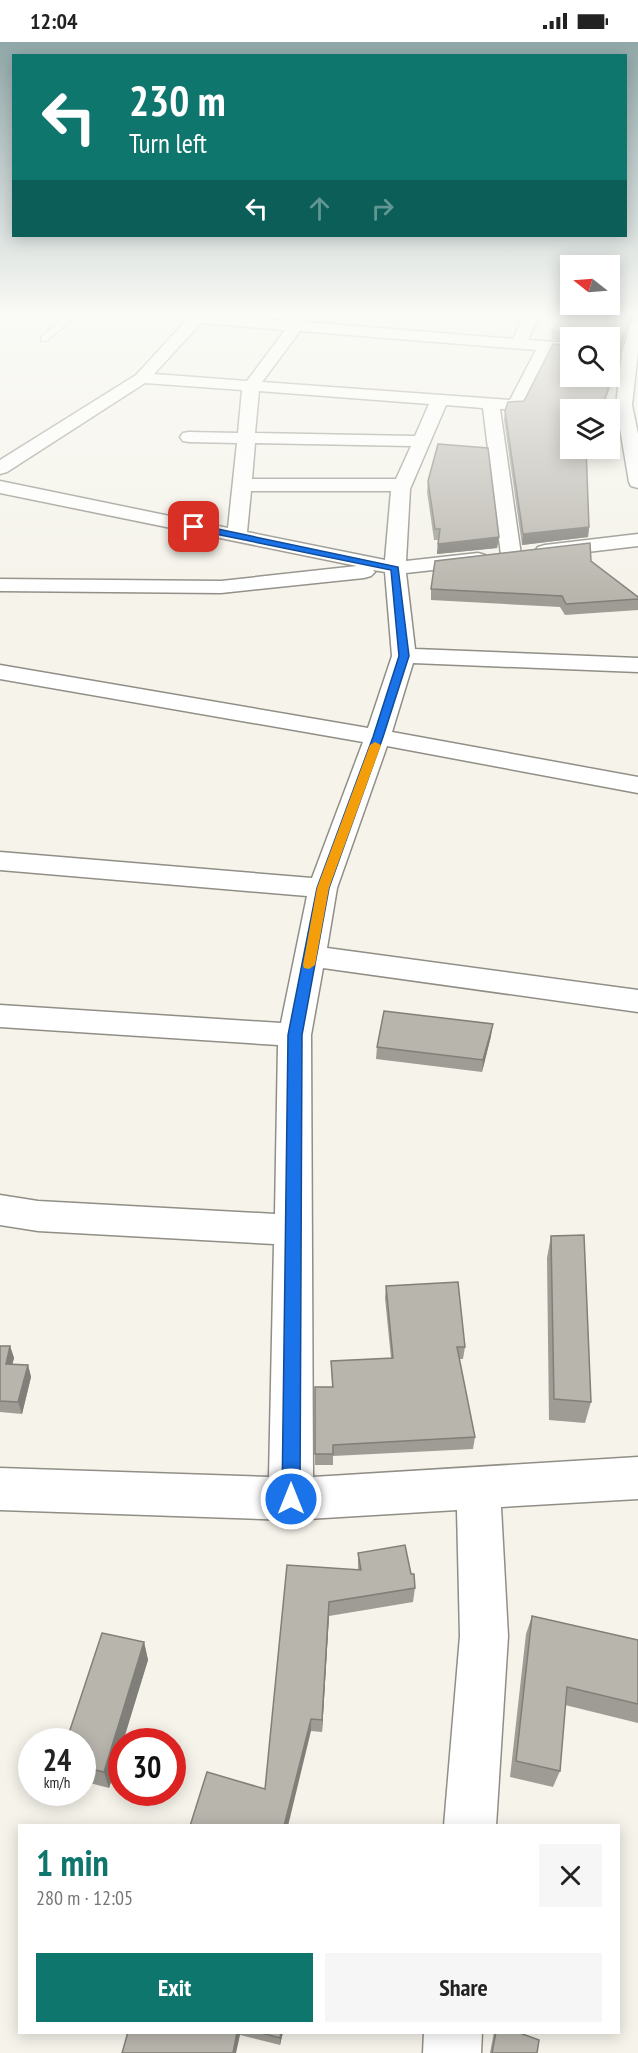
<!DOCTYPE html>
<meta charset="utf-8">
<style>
body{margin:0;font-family:"PT Sans Narrow",sans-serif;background:#f6f6f6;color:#222;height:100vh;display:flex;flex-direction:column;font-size:22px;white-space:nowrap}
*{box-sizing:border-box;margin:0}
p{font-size:20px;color:#767676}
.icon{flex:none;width:33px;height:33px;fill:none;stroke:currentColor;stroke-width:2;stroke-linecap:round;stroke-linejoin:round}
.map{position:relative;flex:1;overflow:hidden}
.side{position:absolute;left:18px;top:1782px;width:602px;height:210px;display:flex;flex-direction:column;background:#fff;border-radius:0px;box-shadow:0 3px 15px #0003}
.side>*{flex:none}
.guide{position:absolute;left:12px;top:12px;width:615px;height:183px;border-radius:0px;box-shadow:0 3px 15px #0003;background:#0f766e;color:#fff;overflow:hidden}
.needle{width:39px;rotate:287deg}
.buttons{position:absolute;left:560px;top:213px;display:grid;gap:12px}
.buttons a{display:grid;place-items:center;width:60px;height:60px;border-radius:0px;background:#fff;box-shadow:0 3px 15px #0003;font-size:30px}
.speed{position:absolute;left:18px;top:1686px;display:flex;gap:12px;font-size:30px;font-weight:700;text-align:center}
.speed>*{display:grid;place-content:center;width:78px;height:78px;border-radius:50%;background:#fff;box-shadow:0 3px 15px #0003;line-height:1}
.speed small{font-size:15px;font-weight:400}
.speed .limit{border:9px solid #d22;background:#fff;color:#111}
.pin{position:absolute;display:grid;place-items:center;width:51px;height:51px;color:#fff;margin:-26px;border-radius:12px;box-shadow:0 3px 9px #0006}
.me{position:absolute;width:66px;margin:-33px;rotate:0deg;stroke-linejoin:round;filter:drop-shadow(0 0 4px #0008)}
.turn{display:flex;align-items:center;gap:21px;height:126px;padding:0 18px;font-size:27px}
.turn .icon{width:78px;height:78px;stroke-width:2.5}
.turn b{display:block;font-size:42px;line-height:51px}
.lanes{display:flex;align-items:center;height:57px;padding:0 18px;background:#0003;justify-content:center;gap:30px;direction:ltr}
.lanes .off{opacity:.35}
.round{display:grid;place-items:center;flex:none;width:63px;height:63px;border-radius:0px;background:#f6f6f6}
.summary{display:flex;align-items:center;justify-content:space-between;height:102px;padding:0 18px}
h1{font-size:36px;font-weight:700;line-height:45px;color:#0f766e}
.button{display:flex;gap:12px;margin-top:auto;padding:12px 18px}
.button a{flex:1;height:69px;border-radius:0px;background:#0f766e;color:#fff;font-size:24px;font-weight:700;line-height:69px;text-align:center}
.button a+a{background:#f6f6f6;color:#222}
.status{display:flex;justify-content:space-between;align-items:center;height:42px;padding:0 30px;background:#fff;direction:ltr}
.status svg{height:16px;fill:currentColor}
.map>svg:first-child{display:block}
</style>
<div class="status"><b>12:04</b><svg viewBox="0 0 49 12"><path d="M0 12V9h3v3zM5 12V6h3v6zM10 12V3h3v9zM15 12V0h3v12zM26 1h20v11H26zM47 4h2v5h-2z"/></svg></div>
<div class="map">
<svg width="638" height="2011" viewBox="0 0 638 2011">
<rect width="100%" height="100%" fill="#f5f3ea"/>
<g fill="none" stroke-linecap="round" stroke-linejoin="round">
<defs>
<polygon id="service" points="67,273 77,273 47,299 41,299 41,295"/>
<g id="minor">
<path d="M 191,273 L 292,279 L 296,273 L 311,273 L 306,280 L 513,297 L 524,273 L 539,273 L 528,298 L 570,301 L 570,311 L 551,309 L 521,367 L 500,367 L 521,513 L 518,517 L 511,519 L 504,517 L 501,513 L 483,366 L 446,363 L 410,447 L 406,519 L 478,511 L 485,513 L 488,517 L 485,521 L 478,523 L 406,531 L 415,607 L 638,616 L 638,630 L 413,621 L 392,690 L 638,735 L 638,751 L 387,704 L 337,846 L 327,906 L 638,948 L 638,970 L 323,926 L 311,993 L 313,1435 L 638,1415 L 638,1457 L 501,1465 L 508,1594 L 496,1784 L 444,1784 L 460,1594 L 457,1468 L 291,1478 L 0,1468 L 0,1426 L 269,1435 L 274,1202 L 38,1189 L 0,1183 L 0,1153 L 38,1159 L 275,1172 L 278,1003 L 0,985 L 0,963 L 281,981 L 307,854 L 0,828 L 0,810 L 312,836 L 363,700 L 0,637 L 0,623 L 368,686 L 392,614 L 385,530 L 373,528 L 375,530 L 371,534 L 364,536 L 221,551 L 0,549 L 0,537 L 221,539 L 357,524 L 0,451 L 0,439 L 228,486 L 237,401 L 189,400 L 183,399 L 180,395 L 183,391 L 189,390 L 238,391 L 242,348 L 145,341 L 7,430 L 0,432 L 0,418 L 136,333 ZM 201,281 L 285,288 L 247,339 L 154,332 ZM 300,289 L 536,308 L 510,358 L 262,340 ZM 259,349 L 429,362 L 415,394 L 255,391 ZM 255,401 L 411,404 L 396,437 L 252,437 ZM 251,449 L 391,449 L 385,518 L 247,490 Z"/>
<polygon points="638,278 638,310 632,363 638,392 638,446 631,444 629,440 616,363 622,311 631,282"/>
<polygon points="638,492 638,504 545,515 538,513 535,509 538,505 545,503"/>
<polygon points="424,1990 482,1990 481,2011 423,2011"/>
</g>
</defs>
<use href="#service" stroke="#908e86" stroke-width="2"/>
<use href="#minor" stroke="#908e86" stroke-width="3"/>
<use href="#service" fill="#fff" fill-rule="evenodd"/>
<use href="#minor" fill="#fff" fill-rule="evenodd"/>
</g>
<g fill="#9e9c95">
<polygon points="632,279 629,281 620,309 617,333 614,333 602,368 570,368 570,406 590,406 586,415 589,485 588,495 522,503 504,378 505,369 570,334 609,296 570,296 570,299 551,297 552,289"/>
<polygon points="428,439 499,495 497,506 437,512 438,498 434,498 427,450"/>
<polygon points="591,519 638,557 638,568 565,573 560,565 431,558 431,547"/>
<polygon points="491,994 482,1030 376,1017 377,1005"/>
<polygon points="551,1194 591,1360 585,1381 549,1378 547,1216"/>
<polygon points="386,1244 465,1305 463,1317 459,1317 475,1395 473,1407 333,1414 333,1423 315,1423 315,1345 332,1345 331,1319 391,1316 385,1256"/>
<polygon points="0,1304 10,1304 14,1316 12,1323 28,1323 31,1335 22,1372 0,1370"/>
<polygon points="358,1511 415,1546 413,1560 329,1574 322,1690 311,1689 265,1747 287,1523 358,1528"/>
<polygon points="532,1574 638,1598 638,1681 565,1663 560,1729 553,1745 510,1735 526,1592"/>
<polygon points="144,1600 148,1618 122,1700 122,1706 109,1746 82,1739 82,1700"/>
<polygon points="128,1990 283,1990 280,2003 240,1993"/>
<polygon points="494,1990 517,1990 537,2011 490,2011"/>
</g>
<g fill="#817f79">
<polygon points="630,273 633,273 632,279 629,281 620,310 621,301"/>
<polygon points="615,324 614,333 602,368 601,368"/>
<polygon points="589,485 588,495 522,503 523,492"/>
<polygon points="499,495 497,506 437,512 438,502"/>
<polygon points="493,982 491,994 482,1030 483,1018"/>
<polygon points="10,1304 14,1316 9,1334 6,1322"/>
<polygon points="28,1323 31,1335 22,1372 18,1360"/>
<polygon points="329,1560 329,1574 322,1690 322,1678"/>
<polygon points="144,1600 148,1618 123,1700 122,1700 122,1706 109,1746 104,1730"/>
<polygon points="311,1677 311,1689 288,1784 284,1784"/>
<polygon points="237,1990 239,1990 240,1993 236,2011 233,2011"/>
<polygon points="281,1990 283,1990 280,2003 280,1996"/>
</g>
<g fill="#b8b5ad" stroke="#817f79" stroke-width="1.5">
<polygon points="563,273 630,273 621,301 619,324 615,324 601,368 570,368 570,406 586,406 589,485 523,492 505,369 508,360 524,359 553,302 570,304 570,334 609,334 609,296 573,296 573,291 552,289"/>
<polygon points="438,402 488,406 499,495 438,502 440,487 435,487 428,439"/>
<polygon points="590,501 591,519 638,555 638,557 566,562 562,554 431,547 435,519"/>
<polygon points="384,969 493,982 483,1018 377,1005"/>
<polygon points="584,1193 591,1360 554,1357 551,1194"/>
<polygon points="458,1240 465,1305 457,1305 475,1395 333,1403 333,1412 315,1412 315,1345 333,1345 331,1319 393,1316 386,1244"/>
<polygon points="0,1304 10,1304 6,1322 28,1323 18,1360 0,1359"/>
<polygon points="405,1503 411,1532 414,1532 415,1546 329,1560 322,1678 311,1677 284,1784 190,1784 207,1730 265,1747 287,1523 361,1528 358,1511"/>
<polygon points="532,1574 638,1598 638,1662 567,1645 560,1729 516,1719"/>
<polygon points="102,1591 144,1600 104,1730 82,1725 82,1700 66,1700"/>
<polygon points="128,1990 237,1990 233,2011 122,2011"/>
<polygon points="258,1990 281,1990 280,1996"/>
<polygon points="496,1990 517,1990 539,1998 537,2011 492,2011"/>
</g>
<linearGradient id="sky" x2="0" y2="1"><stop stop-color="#91a8a9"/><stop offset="0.49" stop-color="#fafaf6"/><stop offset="1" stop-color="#fafaf6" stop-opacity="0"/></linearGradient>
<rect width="638" height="555" fill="url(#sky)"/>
<polygon fill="#1a73e8" stroke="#114b97" stroke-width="1.5" points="194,482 398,525 409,614 383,695 329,846 302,993 300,1457 298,1463 291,1465 285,1463 282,1457 288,993 317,846 373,695 399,614 391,528 191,487 190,485"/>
<polygon fill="#f59e0b" points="375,700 381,703 329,846 315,923 309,927 304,926 303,923 317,846 370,703"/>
</svg>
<div class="buttons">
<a><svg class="needle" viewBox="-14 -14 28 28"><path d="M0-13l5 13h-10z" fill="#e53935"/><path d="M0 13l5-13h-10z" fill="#767676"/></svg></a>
<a><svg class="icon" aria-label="search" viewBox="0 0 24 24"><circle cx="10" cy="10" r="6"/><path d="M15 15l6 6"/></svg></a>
<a><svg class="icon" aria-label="layers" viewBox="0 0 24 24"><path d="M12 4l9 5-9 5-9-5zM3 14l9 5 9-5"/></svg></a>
</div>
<div class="speed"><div>24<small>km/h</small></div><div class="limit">30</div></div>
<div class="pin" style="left:194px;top:485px;background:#d93025"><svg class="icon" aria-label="arrive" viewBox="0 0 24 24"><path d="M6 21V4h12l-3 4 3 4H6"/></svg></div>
<svg class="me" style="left:291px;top:1457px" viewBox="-20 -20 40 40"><circle r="17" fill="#1a73e8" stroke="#fff" stroke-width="3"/><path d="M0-11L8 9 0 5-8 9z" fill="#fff"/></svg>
<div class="guide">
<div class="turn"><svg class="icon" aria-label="left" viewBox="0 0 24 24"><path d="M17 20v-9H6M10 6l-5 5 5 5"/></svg><div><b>230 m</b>Turn left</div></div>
<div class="lanes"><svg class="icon" aria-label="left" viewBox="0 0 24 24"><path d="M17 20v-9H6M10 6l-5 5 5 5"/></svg><svg class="icon off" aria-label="ahead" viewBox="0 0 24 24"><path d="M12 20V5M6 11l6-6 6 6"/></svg><svg class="icon off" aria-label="right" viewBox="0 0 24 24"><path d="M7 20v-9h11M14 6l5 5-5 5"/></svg></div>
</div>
<section class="side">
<div class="summary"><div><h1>1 min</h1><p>280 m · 12:05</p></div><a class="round"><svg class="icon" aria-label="close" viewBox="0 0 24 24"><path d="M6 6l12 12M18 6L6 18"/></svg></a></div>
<div class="button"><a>Exit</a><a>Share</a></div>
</section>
</div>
